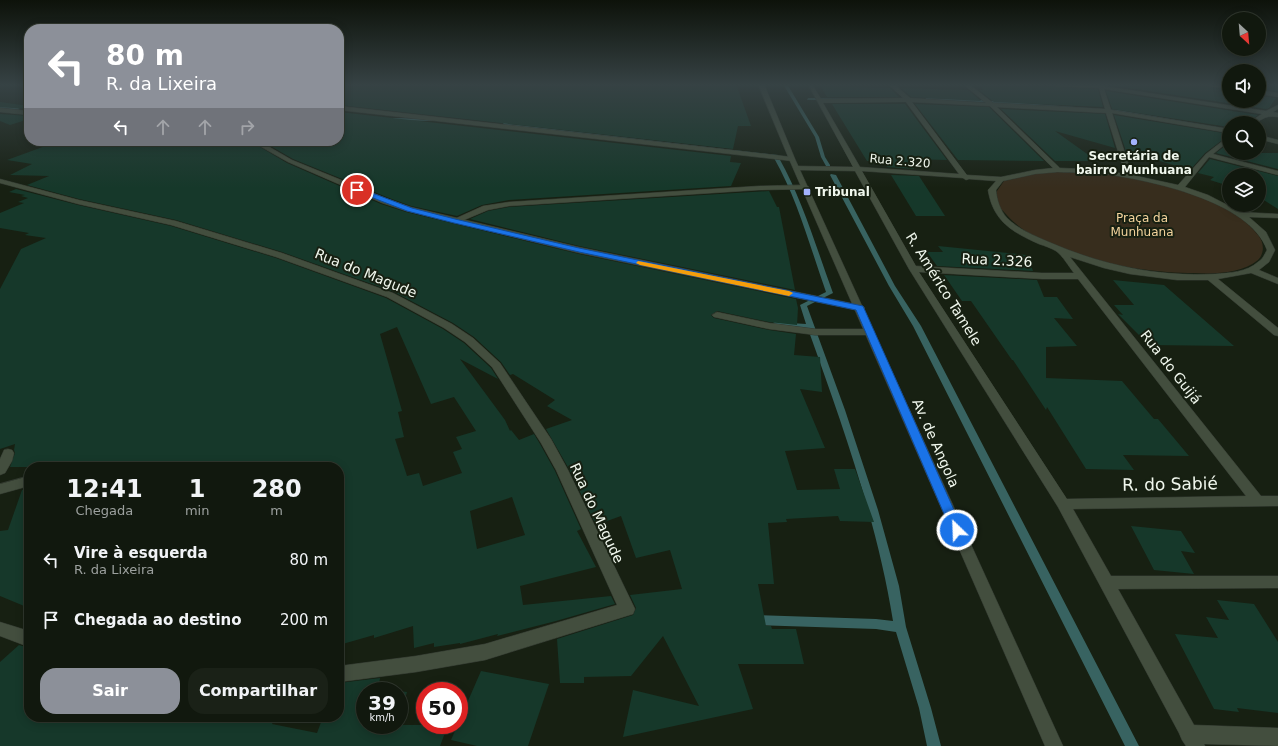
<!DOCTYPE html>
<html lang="pt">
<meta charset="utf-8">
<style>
body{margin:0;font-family:"DejaVu Sans",sans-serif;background:#1a2117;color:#f1f3f6;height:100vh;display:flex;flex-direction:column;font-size:15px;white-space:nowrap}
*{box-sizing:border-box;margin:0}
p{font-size:13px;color:#9ca09e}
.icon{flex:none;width:22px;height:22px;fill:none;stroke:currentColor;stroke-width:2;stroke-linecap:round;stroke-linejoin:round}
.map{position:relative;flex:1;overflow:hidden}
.side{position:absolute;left:24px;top:462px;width:320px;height:260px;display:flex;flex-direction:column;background:#11180e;border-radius:16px;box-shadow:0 2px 10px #0003,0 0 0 1px #30372e}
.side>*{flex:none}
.top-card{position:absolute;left:24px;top:24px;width:320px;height:122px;border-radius:16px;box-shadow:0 2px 10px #0003,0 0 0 1px #30372e;background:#8c9099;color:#fff;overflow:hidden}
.needle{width:26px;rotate:154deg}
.fabs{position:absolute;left:1222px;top:12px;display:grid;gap:8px}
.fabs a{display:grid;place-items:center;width:44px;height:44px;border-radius:50%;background:#11180e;box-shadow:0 2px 10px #0003,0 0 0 1px #30372e;font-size:20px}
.speed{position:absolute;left:356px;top:682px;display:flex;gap:8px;font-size:20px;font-weight:700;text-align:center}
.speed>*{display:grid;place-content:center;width:52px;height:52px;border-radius:50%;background:#11180e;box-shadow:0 2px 10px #0003,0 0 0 1px #30372e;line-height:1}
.speed small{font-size:10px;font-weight:400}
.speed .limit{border:6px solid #d22;background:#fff;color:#111}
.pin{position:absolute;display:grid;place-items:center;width:34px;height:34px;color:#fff;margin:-17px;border:2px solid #fff;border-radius:50%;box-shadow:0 1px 4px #0007}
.me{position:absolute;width:44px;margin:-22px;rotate:336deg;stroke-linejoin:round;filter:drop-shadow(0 0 3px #0008)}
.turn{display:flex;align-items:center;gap:14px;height:84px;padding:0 16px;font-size:18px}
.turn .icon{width:52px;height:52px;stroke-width:2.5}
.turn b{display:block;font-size:28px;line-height:34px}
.lanes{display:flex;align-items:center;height:38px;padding:0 16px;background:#0003;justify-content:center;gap:20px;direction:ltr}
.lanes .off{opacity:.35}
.eta{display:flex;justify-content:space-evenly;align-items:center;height:68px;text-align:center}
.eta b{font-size:24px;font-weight:600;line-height:28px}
.button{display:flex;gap:8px;margin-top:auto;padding:8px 16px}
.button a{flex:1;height:46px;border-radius:16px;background:#8c9099;color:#fff;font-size:16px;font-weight:600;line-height:46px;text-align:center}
.button a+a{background:#1a2117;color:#f1f3f6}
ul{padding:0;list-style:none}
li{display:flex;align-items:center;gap:12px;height:60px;padding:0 16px}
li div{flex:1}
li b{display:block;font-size:15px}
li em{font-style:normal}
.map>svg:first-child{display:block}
</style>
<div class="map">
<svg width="1278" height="746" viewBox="0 0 1278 746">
<rect width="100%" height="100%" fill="#172012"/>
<path fill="#372d1d" d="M 1058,172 C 1117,172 1220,186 1258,235 C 1264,242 1265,253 1258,260 C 1241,274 1214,274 1194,273 C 1138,273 1042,257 1005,213 C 1003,211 1000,208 999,206 C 997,202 997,195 997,191 L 1004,181 L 1039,173 Z"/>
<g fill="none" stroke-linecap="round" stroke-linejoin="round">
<g fill="#386361" fill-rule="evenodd">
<polygon points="526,84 533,84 545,86 543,87"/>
<polygon points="650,84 666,84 651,86"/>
<polygon points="783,84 787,84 819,137 825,157 830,165 830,166 826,166 821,157 815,137"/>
<polygon points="1210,84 1229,85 1229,87 1212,85"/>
<polygon points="808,98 870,98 872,99 870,100 807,100"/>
<polygon points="926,98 979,100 1117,110 1229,129 1229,131 1117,112 979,102 925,100"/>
<polygon points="0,106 18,108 20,109 18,110 0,108"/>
<path d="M 509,115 L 512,116 L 507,122 L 508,124 L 778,155 L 780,156 L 779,158 C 803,201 816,247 833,293 L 807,306 L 845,410 L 878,510 L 899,586 L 906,627 L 931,708 L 941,746 L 927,746 L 919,708 L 896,632 L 876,629 L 755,625 L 751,624 L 749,620 L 751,616 L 755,615 L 876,619 L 893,621 C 877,521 842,424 808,329 L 775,326 L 771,324 L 775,322 L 806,324 L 800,305 L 826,292 C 810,247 798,200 774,158 L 774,157 L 504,126 L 503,122 Z"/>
<polygon points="395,118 432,119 434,120 432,121 393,120 393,118"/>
<polygon points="831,174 836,175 895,286 921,326 1139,746 1125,746 913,326 889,286 830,175"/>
</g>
</g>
<g fill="#16382a" fill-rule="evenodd">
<polygon points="339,84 736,84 751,126 738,126 733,149 339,105"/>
<polygon points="819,84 848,84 850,87 890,88 899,97 827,97"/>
<polygon points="978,84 1008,84 1098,89 1103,107 994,102 979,90 983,90"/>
<polygon points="1103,84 1191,84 1229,90 1229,101 1259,101 1259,96 1276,98 1269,108 1266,109"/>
<polygon points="1259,84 1278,84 1278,91 1259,89"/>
<polygon points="901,88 968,90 981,101 911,97"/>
<polygon points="1106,91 1258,115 1247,123 1229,123 1229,127 1112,109"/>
<polygon points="0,102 29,106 29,109 0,107"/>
<polygon points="832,104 905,104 947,160 908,159 914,169 887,167 884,161 867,161"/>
<polygon points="915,104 989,107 1044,161 958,160"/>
<polygon points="1001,109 1105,114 1115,148 1055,131 1097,161 1055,161"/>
<polygon points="339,112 731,156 730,162 741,163 731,186 509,200 482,205 457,216 411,206 389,198 293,159 262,141 339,141"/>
<polygon points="0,114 29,116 29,119 10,125 0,121"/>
<polygon points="1114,115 1229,134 1229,135 1205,153 1190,170 1126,151"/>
<polygon points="59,141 250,141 287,163 381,204 406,212 579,254 796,299 798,308 797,325 769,322 717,311 711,315 714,318 769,330 796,334 794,355 820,357 822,392 800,389 825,448 785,451 797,490 840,489 834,469 855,469 874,522 840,521 838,516 786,519 787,522 768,523 774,584 758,584 766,626 771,626 772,629 796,629 804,664 738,664 753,709 623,737 633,690 699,706 663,636 631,676 584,677 584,683 560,683 557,639 633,615 636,608 630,595 682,589 670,550 636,558 621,516 596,525 569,469 546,429 572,420 547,406 555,400 513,374 510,375 501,362 474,337 453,323 394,292 282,252 176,220 79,199 27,185 49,176 10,175 32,164 7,160"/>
<polygon points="1229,143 1229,153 1278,153 1278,169 1216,153"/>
<polygon points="1210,159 1278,176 1278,209 1259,197 1259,175 1229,175 1229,186 1210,180 1214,177 1198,173"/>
<polygon points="891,175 919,176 945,216 916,216"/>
<path d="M 16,189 L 78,205 L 171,226 L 276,258 L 386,298 L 443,329 L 464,343 L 491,368 L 498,379 L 460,359 L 505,420 L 510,431 L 511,430 L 519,440 L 534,434 L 540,444 L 555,471 L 581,529 L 577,531 L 596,567 L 520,586 L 523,605 L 611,596 L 615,604 L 556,621 L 497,636 L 498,634 L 460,644 L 460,643 L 434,647 L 434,643 L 414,648 L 413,626 L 374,638 L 374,635 L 339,645 L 339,467 L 10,467 L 15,453 L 14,450 L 15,444 L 0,449 L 0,289 L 21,249 L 46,238 L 25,235 L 29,233 L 0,228 L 0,213 L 24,203 L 18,202 L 28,198 L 21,196 L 25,195 L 9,192 ZM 397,327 L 431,404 L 454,397 L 476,431 L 456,437 L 462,449 L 453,452 L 462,473 L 423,486 L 419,473 L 407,476 L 395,439 L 404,437 L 398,412 L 402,411 L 380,334 ZM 512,497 L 525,535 L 477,549 L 470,511 Z"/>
<polygon points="769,191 777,207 779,207 795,290 579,246 470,219 488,211 509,207"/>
<polygon points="938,246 1027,255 1033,271 937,266 927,252 943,252"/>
<polygon points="944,275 1037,280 1044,297 1057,297 1073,319 1054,318 1077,346 1046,347 1046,378 1122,381 1154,419 1158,419 1189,456 1123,455 1134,470 1086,469 1047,407 1046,410 1013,360 1012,360 971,301 962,301"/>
<polygon points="1113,280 1164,285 1234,346 1149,345 1118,314 1123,315 1114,305 1134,305"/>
<polygon points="29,488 29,608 0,596 0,531 8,530 22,490"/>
<polygon points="1131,526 1181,531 1195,553 1181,551 1194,574 1154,570"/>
<polygon points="1217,600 1254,604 1278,642 1278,713 1237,708 1239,712 1214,709 1175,634 1218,638 1206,617 1229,620"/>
<polygon points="19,645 29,648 29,717 276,717 272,724 317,733 323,717 339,717 339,683 380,678 378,690 394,691 365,691 365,725 448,725 440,746 0,746 0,662"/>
<polygon points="481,671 549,684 528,746 477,746 451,740"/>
<polygon points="399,691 407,692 399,719"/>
</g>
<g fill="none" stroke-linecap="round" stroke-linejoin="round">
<defs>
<g id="minor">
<path d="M 808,84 L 812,84 L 821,99 L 903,98 L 888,84 L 894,84 L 910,98 L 986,103 L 963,84 L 969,84 L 993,103 L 1105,109 L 1099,88 L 1050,86 L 1047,84 L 1098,85 L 1098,84 L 1102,84 L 1103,86 L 1266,111 L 1278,105 L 1278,109 L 1273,112 L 1278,113 L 1278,117 C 1262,114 1263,123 1248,123 L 1262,114 L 1104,89 L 1111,110 L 1229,129 L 1229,133 L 1112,113 L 1132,175 L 1178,185 L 1206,154 L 1229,136 L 1229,141 L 1213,154 L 1278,171 L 1278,175 L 1209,157 L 1185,187 L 1208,195 L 1241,212 L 1278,214 L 1278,218 L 1249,217 L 1266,232 L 1275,250 L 1269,262 L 1259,270 L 1278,278 L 1278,284 L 1251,273 L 1218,279 L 1278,328 L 1278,336 L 1274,335 L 1208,280 L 1177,280 L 1130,274 L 1104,268 L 1070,257 L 1261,496 L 1278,496 L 1278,506 L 1073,509 L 1111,576 L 1278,576 L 1278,588 L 1118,589 L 1194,725 L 1278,728 L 1278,746 L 1204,744 L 1205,746 L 1186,746 L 1182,740 L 1179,733 L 1058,507 L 909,269 L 855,171 L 797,170 L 794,168 L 797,166 L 853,167 ZM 906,102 L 959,174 L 860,167 L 823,103 ZM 912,102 L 990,106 L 1053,168 L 1035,170 L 1001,177 L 967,175 ZM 997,107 L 1106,113 L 1125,174 L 1103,170 L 1060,168 ZM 862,171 L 963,178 L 966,180 L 969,179 L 996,181 L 988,190 C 993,221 1012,232 1039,244 C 1045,246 1051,248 1056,251 C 1063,256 1069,267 1074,273 L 1042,273 L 916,266 ZM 1058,172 C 1073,173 1089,172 1104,174 C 1149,180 1250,201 1267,250 C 1264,255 1263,259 1258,262 C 1247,272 1229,273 1215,274 C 1157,277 1102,265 1049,242 C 1035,236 1018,229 1007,218 C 1000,210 997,200 996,190 L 1003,181 L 1035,174 ZM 919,272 L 1042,279 L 1078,279 L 1246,496 L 1067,499 Z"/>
<polygon points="1204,84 1229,85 1229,89 1207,86"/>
<polygon points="1259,90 1278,93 1278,97 1259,94"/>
<polygon points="339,106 792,157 795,159 792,161 339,110"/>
<polygon points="1259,135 1278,140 1278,144 1259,139"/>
<polygon points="0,179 79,200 176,221 282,253 393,293 452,324 473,338 500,363 551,439 568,470 635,609 633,614 485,660 416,672 339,682 339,666 416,656 485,644 617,605 556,470 541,443 492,367 465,342 444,328 387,297 276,257 171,225 78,204 0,183"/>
<polygon points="805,185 809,187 808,189 759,190 509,206 488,210 457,223 454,223 450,221 483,206 509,202 759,186"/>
<polygon points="717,312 769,323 815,329 870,329 875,332 870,335 815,335 769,329 714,317 712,315"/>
<polygon points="8,449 12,450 14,453 12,461 5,473 0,475 0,459 4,450"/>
<polygon points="29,476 29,486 0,494 0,484"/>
<polygon points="0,622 29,631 29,647 0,636"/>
</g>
<g id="tertiary">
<polygon points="0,108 29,111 29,115 0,112"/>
<polygon points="251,141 259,141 292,160 388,199 411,207 579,247 860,305 865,308 860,311 579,253 406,211 382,203 288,162"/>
</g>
<polygon id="secondary" points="758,84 764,84 795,159 1063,746 1045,746 789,159"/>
</defs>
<use href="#minor" stroke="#323930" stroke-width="1"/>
<use href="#tertiary" stroke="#323930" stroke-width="1"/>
<use href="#secondary" stroke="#323930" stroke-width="1"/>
<use href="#minor" fill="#434e3e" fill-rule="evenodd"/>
<use href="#tertiary" fill="#434e3e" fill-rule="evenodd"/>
<use href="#secondary" fill="#434e3e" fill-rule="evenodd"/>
</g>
<linearGradient id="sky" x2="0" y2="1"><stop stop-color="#0d120a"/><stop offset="0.45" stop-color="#364244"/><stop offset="1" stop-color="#364244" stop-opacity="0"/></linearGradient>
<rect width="1278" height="188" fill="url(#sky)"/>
<polygon fill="#1a73e8" stroke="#114b97" points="355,188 359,188 412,208 455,219 579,248 863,306 963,530 961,533 957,535 953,533 951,530 856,310 579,252 454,223 407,211 355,191"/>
<polygon fill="#f59e0b" points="638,261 789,291 793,293 789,296 640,265 636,263"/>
<g fill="#a2b2fd" stroke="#172012" stroke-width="1.5">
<circle cx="1134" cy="142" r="4"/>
<rect x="803" y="188" width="8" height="8" rx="2"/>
</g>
<g text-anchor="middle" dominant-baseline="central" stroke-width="4" stroke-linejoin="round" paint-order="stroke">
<g font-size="12" font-weight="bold" fill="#f0f7ed" stroke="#172012">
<text x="1134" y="156">Secretária de<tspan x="1134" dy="14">bairro Munhuana</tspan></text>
<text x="815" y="192" text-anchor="start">Tribunal</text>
</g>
<g font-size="12" fill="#f0f7ed" stroke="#172012">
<text transform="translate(900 161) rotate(5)">Rua 2.320</text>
</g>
<g font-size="12" fill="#f4d49d" stroke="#172012">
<text x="1142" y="218">Praça da<tspan x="1142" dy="14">Munhuana</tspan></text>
</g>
<g font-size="14" fill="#f0f7ed" stroke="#172012">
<text transform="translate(997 260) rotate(3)">Rua 2.326</text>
<text transform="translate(366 273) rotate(22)">Rua do Magude</text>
<text transform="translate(944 289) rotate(58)">R. Américo Tamele</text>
<text transform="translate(1171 367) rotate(52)">Rua do Guijá</text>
<text transform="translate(936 443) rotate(66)">Av. de Angola</text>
<text transform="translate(597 513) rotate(65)">Rua do Magude</text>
</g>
<g font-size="17" fill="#f0f7ed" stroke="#172012">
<text transform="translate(1170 484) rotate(-1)">R. do Sabié</text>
</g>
</g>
</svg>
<div class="fabs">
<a><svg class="needle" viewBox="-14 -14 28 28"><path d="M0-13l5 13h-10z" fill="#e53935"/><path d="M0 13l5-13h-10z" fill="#9ca09e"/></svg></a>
<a><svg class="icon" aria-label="sound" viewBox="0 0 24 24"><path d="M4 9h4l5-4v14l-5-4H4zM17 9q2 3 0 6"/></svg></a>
<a><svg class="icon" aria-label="search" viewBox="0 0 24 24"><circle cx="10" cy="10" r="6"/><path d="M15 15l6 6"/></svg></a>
<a><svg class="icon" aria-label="layers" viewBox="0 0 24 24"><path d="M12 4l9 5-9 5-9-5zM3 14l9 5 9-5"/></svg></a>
</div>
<div class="speed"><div>39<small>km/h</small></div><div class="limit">50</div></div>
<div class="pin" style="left:357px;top:190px;background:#d93025"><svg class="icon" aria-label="arrive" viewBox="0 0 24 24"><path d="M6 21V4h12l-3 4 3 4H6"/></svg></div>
<svg class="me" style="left:957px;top:530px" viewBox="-20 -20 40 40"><circle r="17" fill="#1a73e8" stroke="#fff" stroke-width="3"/><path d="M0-11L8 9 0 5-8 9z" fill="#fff"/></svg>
<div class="top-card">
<div class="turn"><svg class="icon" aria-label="left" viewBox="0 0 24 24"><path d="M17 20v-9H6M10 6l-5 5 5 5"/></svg><div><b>80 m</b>R. da Lixeira</div></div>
<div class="lanes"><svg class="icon" aria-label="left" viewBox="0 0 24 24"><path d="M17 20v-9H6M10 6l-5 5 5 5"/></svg><svg class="icon off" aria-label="ahead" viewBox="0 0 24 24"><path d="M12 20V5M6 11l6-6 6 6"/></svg><svg class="icon off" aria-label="ahead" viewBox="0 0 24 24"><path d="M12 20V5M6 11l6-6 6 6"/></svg><svg class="icon off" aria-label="right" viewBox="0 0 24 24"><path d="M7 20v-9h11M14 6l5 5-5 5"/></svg></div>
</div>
<section class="side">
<div class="eta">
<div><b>12:41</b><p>Chegada</p></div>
<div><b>1</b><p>min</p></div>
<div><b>280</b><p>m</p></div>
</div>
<ul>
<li><svg class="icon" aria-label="left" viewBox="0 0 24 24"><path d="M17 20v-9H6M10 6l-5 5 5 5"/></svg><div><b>Vire à esquerda</b><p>R. da Lixeira</p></div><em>80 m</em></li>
<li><svg class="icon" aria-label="arrive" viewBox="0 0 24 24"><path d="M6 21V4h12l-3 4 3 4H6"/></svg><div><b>Chegada ao destino</b></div><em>200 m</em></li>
</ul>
<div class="button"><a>Sair</a><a>Compartilhar</a></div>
</section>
</div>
